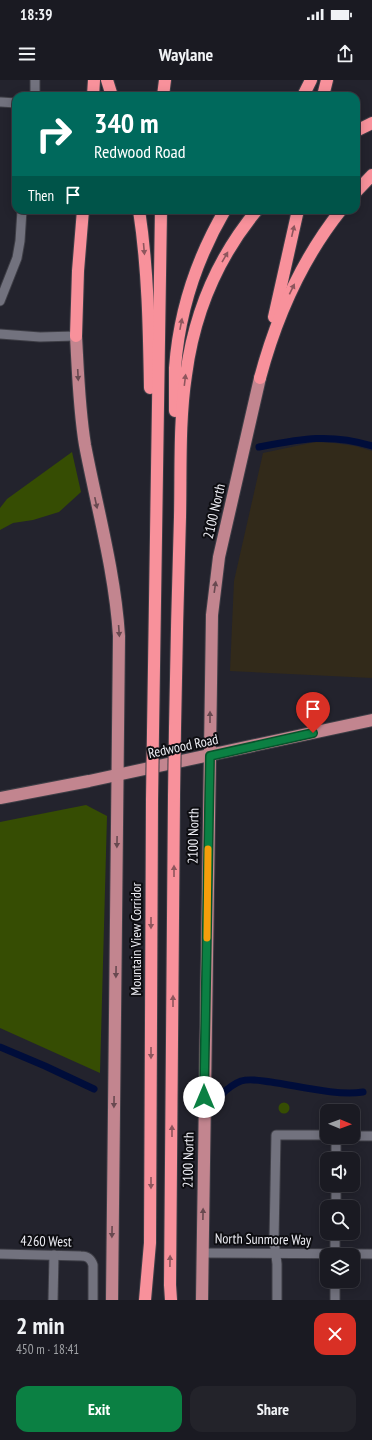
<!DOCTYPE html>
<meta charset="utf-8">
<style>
body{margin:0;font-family:"PT Sans Narrow",sans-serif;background:#23232a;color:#f1f3f6;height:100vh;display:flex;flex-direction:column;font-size:15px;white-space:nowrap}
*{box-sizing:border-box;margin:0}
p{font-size:13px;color:#9fa1a5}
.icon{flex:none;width:22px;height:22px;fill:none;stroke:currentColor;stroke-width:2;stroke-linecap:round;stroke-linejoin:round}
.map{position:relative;height:1220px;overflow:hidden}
.sheet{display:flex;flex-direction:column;background:#1a1a22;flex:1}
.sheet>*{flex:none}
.hud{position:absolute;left:12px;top:12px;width:348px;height:122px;border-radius:12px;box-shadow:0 2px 10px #0003,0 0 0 1px #383840;background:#00695c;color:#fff;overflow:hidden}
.needle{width:26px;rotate:91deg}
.fabs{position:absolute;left:320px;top:1024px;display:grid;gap:8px}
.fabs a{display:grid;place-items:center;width:40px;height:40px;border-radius:8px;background:#1a1a22;box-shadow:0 2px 10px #0003,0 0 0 1px #383840;font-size:20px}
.pin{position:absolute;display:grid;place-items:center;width:34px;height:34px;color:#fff;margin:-41px -17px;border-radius:50% 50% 50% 0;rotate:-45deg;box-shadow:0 0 4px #0007}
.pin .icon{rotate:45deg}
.me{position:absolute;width:44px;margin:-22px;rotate:0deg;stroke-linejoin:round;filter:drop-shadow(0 0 3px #0008)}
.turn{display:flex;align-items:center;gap:14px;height:84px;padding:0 16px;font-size:18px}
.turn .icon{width:52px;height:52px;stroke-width:2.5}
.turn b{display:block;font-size:28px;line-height:34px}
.then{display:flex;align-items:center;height:38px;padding:0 16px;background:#0003;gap:8px;font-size:15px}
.round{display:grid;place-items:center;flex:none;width:42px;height:42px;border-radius:12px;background:#23232a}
.overview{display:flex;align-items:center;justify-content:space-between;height:68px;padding:0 16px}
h1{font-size:24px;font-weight:600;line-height:30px}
.cta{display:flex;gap:8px;margin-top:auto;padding:8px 16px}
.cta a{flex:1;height:46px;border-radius:12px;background:#0b8043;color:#fff;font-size:16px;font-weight:600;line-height:46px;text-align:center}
.cta a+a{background:#23232a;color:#f1f3f6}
.status{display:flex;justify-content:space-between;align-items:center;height:28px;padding:0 20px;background:#1a1a22;direction:ltr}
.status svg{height:11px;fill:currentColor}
header{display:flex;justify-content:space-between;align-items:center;height:52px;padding:0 16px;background:#1a1a22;font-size:18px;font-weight:600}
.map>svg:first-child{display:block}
</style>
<div class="status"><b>18:39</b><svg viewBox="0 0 49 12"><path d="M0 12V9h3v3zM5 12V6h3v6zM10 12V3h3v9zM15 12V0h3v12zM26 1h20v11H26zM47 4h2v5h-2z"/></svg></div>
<header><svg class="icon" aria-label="menu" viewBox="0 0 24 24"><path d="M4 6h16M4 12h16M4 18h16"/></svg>Waylane<svg class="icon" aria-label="share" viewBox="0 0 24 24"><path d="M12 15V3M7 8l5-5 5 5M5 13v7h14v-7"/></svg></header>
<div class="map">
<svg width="372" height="1220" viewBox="0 0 372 1220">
<rect width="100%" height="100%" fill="#23232d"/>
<polygon fill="#322a1a" points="315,362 334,363 355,366 372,371 372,598 230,591 234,501 263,373"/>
<g fill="#364d03">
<polygon points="72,372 81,412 59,432 33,440 13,443 0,450 0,428 7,419"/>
<polygon points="86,725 107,736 100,993 0,948 0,742"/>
<circle cx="284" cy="1028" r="5.5"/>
</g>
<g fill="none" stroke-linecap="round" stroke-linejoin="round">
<g stroke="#000d3a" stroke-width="7">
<path d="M 259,367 C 301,359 330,353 372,366"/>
<polyline points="0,967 45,986 94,1009"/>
<path d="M 221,1015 C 226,1010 233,1004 241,1001 C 251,998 261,1001 271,1002 C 299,1006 336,1016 363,1012"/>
</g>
<defs>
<g id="minor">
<polyline points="35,16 35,0"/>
<polyline points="1,22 16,23"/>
<polyline points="0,221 17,178 20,161 22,130"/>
<polyline points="0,254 40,257 76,256"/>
<polyline points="353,1056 372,1056"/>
<polyline points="336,1079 336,1057"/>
<polyline points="336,1127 336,1105"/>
<polyline points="202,1173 372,1174"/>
<path d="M 0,1174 L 81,1176 C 88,1176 91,1179 93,1185 L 93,1220"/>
<polyline points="335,1175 335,1153"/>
<polyline points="53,1220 54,1175"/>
<polyline points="277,1220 277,1184 274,1160 276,1055 327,1055"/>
<polyline points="335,1220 335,1201"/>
</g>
<g id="major">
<path d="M 76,256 C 78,292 79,329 85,365 C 97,428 115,492 119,556 L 112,1220"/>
<polyline points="0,718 89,701 372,640"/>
<polyline points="202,1220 212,535 219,477 260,298"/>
</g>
<g id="highway">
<polyline points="107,0 112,16"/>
<polyline points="93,16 94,0"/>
<polyline points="163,16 165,0"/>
<polyline points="303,16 311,0"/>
<polyline points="323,16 327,0"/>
<polyline points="356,51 372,43"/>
<polyline points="356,112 372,95"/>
<path d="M 139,130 C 148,189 149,249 150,308"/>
<polyline points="274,237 298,130"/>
<polyline points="76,256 78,191 83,130"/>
<path d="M 260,298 C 276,238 302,179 341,130"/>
<path d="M 175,331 C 175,317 175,303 175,288 C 179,233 197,178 225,130"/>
<path d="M 175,648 C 176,578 178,507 180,437 C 181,390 179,341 186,295 C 194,234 218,177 257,130"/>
<polyline points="153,652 161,130"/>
<polyline points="145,1220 150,1163 152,720"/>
<polyline points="171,1220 170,1205 174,716"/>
</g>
</defs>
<use href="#minor" stroke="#3e3e46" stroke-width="11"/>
<use href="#major" stroke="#3e3e46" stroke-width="14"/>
<use href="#highway" stroke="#3e3e46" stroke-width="14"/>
<use href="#minor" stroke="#72727e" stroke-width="9"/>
<use href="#major" stroke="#c2858f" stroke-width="12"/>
<use href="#highway" stroke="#f8919b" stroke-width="12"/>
<defs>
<g id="highway-bridge">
<polyline points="174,716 175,648"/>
<polyline points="152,720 153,652"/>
</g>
</defs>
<use href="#highway-bridge" stroke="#3e3e46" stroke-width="14" stroke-linecap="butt"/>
<use href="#highway-bridge" stroke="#f8919b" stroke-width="12"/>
</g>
<defs><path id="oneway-solid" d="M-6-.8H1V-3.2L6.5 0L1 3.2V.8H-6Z"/></defs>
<g fill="#8e565d">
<use href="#oneway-solid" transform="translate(293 151) rotate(-77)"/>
<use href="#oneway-solid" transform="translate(144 169) rotate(85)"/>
<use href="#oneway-solid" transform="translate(225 177) rotate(-60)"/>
<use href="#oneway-solid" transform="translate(292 209) rotate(-64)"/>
<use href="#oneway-solid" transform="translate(181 244) rotate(-79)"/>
<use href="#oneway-solid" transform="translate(185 300) rotate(-83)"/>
<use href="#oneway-solid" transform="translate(174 791) rotate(-90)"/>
<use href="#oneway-solid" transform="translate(151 843) rotate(90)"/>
<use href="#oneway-solid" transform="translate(173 921) rotate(-90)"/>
<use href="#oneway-solid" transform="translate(151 973) rotate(90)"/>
<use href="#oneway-solid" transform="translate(172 1051) rotate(-90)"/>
<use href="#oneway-solid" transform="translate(151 1103) rotate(90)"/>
<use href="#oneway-solid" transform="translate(170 1181) rotate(-89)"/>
</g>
<g fill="#684950">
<use href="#oneway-solid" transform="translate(78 295) rotate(87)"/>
<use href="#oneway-solid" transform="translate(96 423) rotate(78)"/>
<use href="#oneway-solid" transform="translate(215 507) rotate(-82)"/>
<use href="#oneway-solid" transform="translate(119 551) rotate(86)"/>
<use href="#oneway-solid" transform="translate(210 637) rotate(-90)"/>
<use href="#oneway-solid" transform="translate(117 762) rotate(91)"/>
<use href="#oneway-solid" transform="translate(116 892) rotate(91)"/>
<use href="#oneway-solid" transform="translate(114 1022) rotate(91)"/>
<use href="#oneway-solid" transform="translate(203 1134) rotate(-89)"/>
<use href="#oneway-solid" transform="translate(112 1152) rotate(91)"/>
</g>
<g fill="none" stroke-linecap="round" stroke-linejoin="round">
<defs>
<polyline id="route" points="204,1017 210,676 313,653"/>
</defs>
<use href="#route" stroke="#07532c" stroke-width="10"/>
<use href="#route" stroke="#0b8043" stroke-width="7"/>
<polyline stroke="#f59e0b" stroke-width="7" points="207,858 208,769"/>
</g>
<g text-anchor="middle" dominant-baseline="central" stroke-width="4" stroke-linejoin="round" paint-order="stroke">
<g font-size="14" fill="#ededf4" stroke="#0d0d11">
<text transform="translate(214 431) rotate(-77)">2100 North</text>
<text transform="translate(183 666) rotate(-12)">Redwood Road</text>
<text transform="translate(193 756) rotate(-89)">2100 North</text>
<text transform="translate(136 859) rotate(-90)">Mountain View Corridor</text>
<text transform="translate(188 1080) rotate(-89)">2100 North</text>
<text transform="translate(263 1159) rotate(1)">North Sunmore Way</text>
<text transform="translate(46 1161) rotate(1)">4260 West</text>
</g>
</g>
</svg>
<div class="fabs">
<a><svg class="needle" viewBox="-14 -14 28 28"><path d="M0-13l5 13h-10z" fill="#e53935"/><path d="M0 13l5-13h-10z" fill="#9fa1a5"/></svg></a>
<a><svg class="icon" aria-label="sound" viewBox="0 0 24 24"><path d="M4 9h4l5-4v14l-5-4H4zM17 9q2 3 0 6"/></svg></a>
<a><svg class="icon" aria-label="search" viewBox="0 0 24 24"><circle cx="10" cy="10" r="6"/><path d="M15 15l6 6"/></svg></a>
<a><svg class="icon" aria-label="layers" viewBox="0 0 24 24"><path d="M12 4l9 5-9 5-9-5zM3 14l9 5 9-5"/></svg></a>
</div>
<div class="pin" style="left:313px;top:653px;background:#d93025"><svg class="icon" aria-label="arrive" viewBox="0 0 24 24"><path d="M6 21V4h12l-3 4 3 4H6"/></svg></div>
<svg class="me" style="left:204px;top:1017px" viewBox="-20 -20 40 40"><circle r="19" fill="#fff"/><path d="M0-13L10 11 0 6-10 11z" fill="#0b8043"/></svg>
<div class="hud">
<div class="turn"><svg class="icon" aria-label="right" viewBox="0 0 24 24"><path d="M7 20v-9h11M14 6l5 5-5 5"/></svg><div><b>340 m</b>Redwood Road</div></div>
<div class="then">Then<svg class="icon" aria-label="arrive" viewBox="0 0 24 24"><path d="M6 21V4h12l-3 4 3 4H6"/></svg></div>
</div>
</div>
<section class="sheet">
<div class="overview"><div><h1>2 min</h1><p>450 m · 18:41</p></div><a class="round" style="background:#d93025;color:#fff"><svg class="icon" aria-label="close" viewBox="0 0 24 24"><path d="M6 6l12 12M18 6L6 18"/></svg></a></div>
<div class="cta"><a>Exit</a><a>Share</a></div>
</section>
